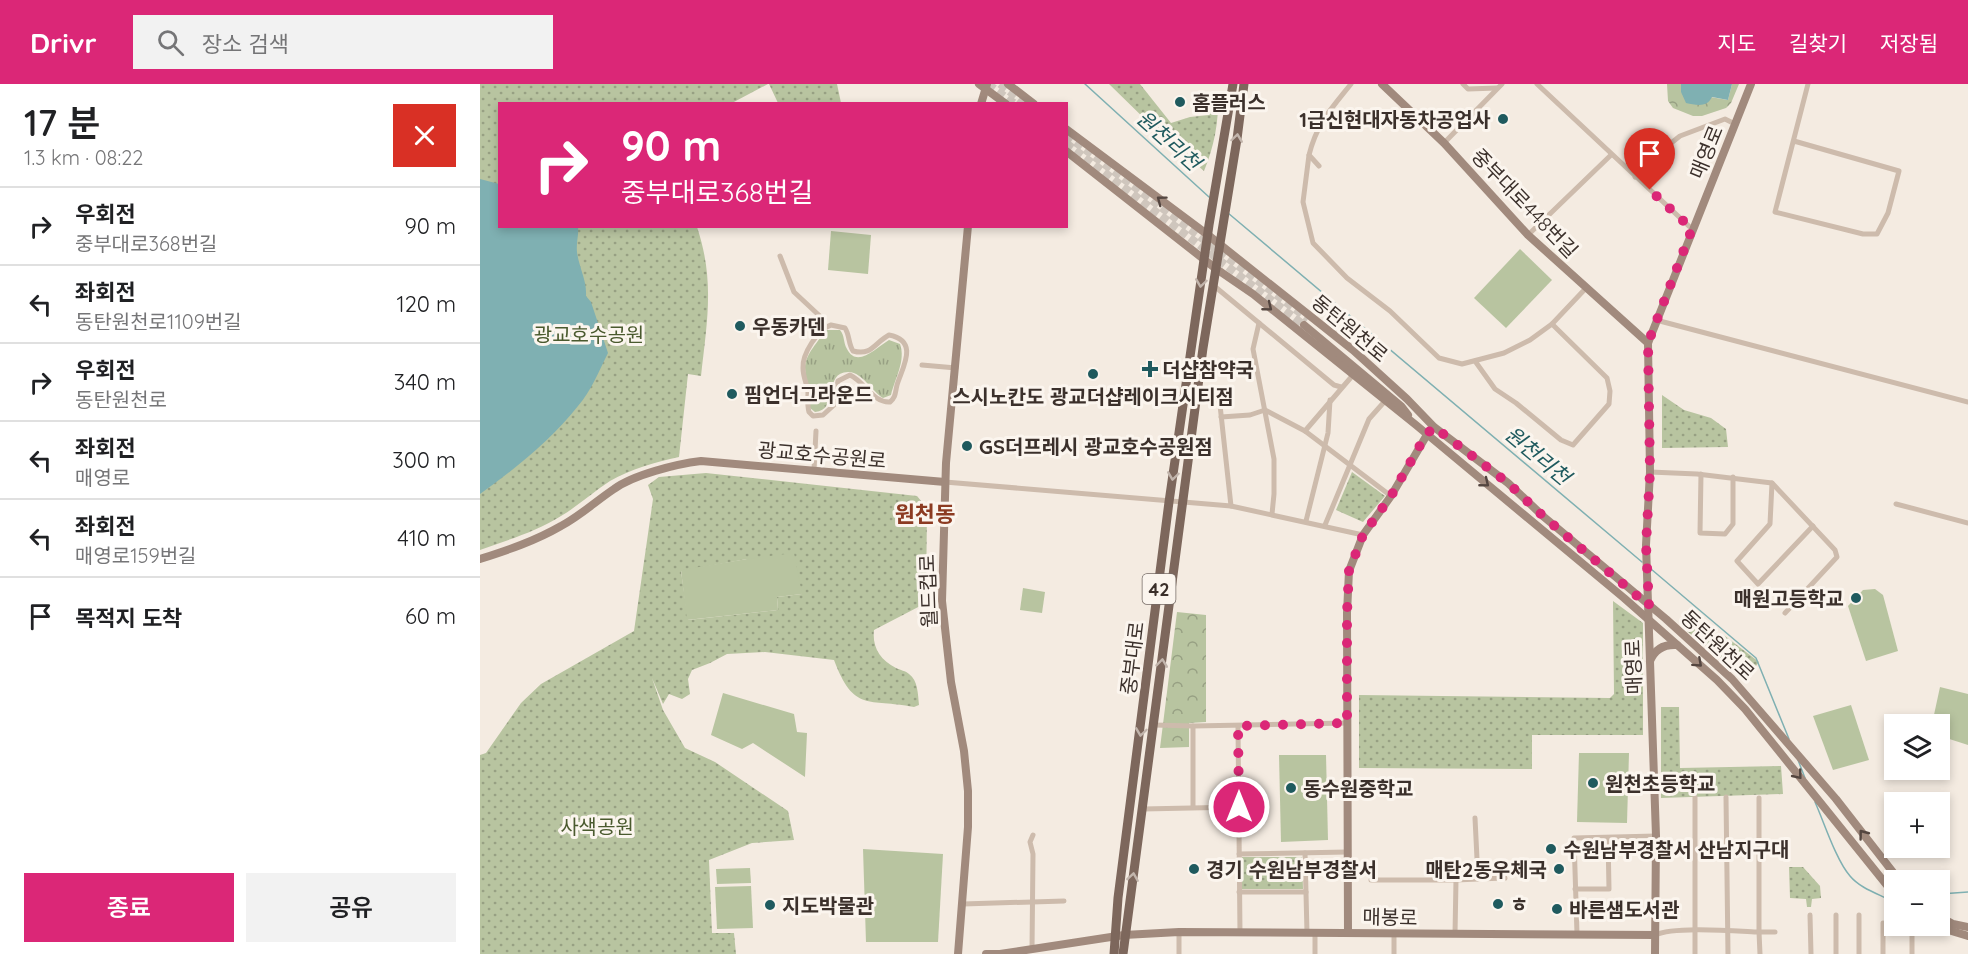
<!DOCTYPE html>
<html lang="ko">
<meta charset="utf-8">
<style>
body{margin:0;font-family:Quicksand,"Noto Sans KR",sans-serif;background:#f2f2f2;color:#202124;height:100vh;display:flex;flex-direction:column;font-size:22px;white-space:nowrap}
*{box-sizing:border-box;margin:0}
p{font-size:20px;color:#757577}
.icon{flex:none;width:33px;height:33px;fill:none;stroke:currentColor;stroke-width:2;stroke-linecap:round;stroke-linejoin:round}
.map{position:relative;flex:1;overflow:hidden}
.drawer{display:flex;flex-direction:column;background:#fff;width:480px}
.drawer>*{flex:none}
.guide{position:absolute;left:18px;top:18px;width:570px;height:126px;border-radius:0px;box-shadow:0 3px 9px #0003;background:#db2777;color:#fff;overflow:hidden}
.controls{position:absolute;left:1404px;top:630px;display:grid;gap:12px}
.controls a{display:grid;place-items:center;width:66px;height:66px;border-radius:0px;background:#fff;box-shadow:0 3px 9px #0003;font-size:30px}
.pin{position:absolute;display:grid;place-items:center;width:51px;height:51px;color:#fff;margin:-62px -26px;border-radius:50% 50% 50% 0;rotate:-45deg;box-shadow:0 0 6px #0007}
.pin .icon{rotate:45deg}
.me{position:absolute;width:66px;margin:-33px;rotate:0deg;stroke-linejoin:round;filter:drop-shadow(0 0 4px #0008)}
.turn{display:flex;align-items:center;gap:21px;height:126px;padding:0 24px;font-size:27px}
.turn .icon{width:78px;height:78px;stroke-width:2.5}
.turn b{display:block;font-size:42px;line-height:51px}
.round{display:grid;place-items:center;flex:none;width:63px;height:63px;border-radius:0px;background:#f2f2f2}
.overview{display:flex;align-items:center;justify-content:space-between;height:102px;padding:0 24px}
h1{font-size:36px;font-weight:600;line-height:45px}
.cta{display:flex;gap:12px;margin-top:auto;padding:12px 24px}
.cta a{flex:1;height:69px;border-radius:0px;background:#db2777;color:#fff;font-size:24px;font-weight:600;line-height:69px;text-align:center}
.cta a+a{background:#f2f2f2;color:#202124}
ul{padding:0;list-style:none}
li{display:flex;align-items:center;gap:18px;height:78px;padding:0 24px;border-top:2px solid #e0e0e0}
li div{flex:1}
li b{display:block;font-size:22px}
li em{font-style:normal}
header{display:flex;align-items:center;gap:36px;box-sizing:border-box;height:84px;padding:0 30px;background:#db2777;color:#fff}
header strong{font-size:28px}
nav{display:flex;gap:33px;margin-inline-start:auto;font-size:21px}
.search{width:420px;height:54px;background:#f2f2f2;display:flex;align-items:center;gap:15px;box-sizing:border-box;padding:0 21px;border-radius:0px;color:#757577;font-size:22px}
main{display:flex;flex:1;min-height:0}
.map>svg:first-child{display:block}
</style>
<header>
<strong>Drivr</strong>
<div class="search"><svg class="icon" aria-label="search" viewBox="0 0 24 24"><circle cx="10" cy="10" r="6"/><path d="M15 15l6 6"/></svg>장소 검색</div>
<nav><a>지도</a><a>길찾기</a><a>저장됨</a></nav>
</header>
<main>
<section class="drawer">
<div class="overview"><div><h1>17 분</h1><p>1.3 km · 08:22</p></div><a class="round" style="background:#d93025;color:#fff"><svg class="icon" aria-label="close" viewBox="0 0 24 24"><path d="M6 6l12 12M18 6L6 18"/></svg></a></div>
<ul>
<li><svg class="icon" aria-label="right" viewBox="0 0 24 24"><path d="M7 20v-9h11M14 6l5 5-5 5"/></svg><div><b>우회전</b><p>중부대로368번길</p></div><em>90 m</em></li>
<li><svg class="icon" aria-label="left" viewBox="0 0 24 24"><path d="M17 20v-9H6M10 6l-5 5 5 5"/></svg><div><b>좌회전</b><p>동탄원천로1109번길</p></div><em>120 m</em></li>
<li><svg class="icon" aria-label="right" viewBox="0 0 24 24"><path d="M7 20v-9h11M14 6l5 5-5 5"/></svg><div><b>우회전</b><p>동탄원천로</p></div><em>340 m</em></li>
<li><svg class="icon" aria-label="left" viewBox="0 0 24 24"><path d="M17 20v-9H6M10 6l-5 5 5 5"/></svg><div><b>좌회전</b><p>매영로</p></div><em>300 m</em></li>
<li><svg class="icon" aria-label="left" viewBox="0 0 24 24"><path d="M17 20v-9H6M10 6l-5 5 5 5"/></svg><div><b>좌회전</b><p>매영로159번길</p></div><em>410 m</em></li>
<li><svg class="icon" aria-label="arrive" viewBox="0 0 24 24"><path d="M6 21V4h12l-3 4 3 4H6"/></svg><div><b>목적지 도착</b></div><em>60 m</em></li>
</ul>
<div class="cta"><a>종료</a><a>공유</a></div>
</section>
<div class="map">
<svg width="1488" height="870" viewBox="0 0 1488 870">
<defs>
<pattern id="grass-tufts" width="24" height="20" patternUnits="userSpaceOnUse" patternTransform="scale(1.5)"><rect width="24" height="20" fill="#b8c4a0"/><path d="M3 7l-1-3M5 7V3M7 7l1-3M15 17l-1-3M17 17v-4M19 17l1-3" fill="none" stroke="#97a083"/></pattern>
<pattern id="forest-crowns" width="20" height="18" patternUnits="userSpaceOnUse" patternTransform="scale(1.5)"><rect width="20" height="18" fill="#b8c4a0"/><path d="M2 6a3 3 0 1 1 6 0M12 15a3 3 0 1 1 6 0" fill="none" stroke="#97a083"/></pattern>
<pattern id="park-dots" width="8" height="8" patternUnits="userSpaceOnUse" patternTransform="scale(1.5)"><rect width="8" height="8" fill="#b8c4a0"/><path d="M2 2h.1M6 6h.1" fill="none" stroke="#97a083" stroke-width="1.8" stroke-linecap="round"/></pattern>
</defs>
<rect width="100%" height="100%" fill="#f4ebe1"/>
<path fill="url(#grass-tufts)" d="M 346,246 L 360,246 C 365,252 363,258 367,265 C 377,285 397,263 409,256 L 420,260 C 426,277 415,294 411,311 L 403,314 C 393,308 382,289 370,288 C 342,286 360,326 335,328 L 330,324 C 330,310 326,298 325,284 C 325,270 339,257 346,246 Z"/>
<g fill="url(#forest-crowns)">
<polygon points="1187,0 1201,0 1201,8 1248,16 1252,0 1259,0 1251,19 1246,24 1222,32 1213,32 1193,24 1188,17"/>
<polygon points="697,528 726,531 726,638 709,639 709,663 680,664"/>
</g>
<g fill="url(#park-dots)" fill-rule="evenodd">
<path d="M 0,0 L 288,0 L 252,19 L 20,20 L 20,142 L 217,143 C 235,197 227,237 221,292 L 208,290 L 199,373 C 175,378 151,385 130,397 C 113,408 98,422 81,432 C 56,448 27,456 0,466 Z"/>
<polygon points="289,0 357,0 361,19 298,19"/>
<path d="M 629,0 L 660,0 L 691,39 L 710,33 L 729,31 L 734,14 L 738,11 C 739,38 734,63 724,87 L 673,43 Z"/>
<polygon points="1182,311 1204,326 1231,334 1246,345 1248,363 1182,364"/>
<polygon points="872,388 905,412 883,438 856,426"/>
<path d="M 226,389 L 437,412 L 447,424 L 446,517 L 444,520 L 394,546 C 392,563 400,576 416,584 C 420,586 426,587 429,590 C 438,596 438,611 439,621 L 434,623 C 388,614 374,629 354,576 L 285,568 L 247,570 L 230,579 L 212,586 L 208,595 L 210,610 L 202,615 L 189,610 L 183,620 L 172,594 L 183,626 L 205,664 L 235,678 L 308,727 L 314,756 L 272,759 L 229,776 L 232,849 L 254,849 L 256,870 L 0,870 L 0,671 L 6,669 L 41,619 L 61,600 L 154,547 L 173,415 L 168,401 L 179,393 ZM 267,475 L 322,510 L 297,513 L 298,526 L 208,536 L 201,487 Z"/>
<polygon points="1133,517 1163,539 1163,651 1052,651 1052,685 879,684 879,611 1130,614 1134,610"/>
<polygon points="1201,535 1245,552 1279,578 1266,595 1202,543"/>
<polygon points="1181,623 1199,623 1200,684 1301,682 1303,710 1181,714"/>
<polygon points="762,773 822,773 823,805 762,805"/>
<polygon points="1309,783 1323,783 1340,802 1341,814 1332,815 1331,823 1327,823 1326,815 1310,814"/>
</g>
<g fill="#b8c4a0">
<polygon points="351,147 391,151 388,190 348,186"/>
<polygon points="1040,165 1072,196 1026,244 994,214"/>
<polygon points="314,469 322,510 297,513 298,526 207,536 201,486 267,475"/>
<polygon points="543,504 565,508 562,529 540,526"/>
<polygon points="1395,505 1403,511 1418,567 1386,577 1368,522 1383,506"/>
<polygon points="1460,603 1488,610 1488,661 1460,652 1460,640 1452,640"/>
<polygon points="243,609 314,630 317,648 327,649 325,693 273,659 262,665 231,651"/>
<polygon points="1371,621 1389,676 1353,686 1333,632"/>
<polygon points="1099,669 1149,669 1147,739 1097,738"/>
<polygon points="799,671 846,671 848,756 801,758"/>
<polygon points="383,765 463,770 458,858 386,858"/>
<polygon points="270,784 271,799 237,800 236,785"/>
<polygon points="271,802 273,844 237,845 235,803"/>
</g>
<g fill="#7fb0b2">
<path d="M 1201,0 L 1252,0 L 1248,16 L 1232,13 C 1227,24 1216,21 1206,19 L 1201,8 Z"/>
<path d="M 0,95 L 19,100 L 20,142 L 98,143 C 99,150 96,159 97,168 C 99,184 107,196 106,212 L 111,218 L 128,269 C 119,287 111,307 98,322 C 71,356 35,385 0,410 Z"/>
</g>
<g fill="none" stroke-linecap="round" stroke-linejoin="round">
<g stroke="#7fb0b2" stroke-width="1.5">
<polyline points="605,0 729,113"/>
<polyline points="748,129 1162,478"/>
<polyline points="1171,485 1276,574 1309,655"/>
<polyline points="1318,676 1325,694"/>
<path d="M 1335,718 C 1344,738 1356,776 1370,792 C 1380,804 1396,809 1410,816 L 1414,815"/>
<polyline points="1460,810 1488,808"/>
</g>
<g stroke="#cfc6bd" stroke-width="8" stroke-dasharray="8 4" stroke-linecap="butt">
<polyline points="508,0 535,20"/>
<polyline points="520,0 545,20"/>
<polyline points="586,51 828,235"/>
<polyline points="586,59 824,241"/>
</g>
<g stroke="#cdbbac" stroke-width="5">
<polyline points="983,0 988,5 1017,4"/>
<polyline points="1057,0 1212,145"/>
<polyline points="1314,57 1419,87 1408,129 1397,150 1383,150 1295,128 1328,0"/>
<polyline points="964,59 1022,0"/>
<polyline points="829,71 823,118 833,159 867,194 910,227 959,274 982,280 1024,269 1050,256 1072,240 1107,203"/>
<path d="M 839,82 L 829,71 C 837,39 851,25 871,0"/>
<polyline points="1155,93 1181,67 1200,52 1245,35 1255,40"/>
<polyline points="1048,151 1131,71"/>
<polyline points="300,172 314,208 343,235 345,243"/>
<polyline points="733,201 854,301 861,303"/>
<polyline points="1176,236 1488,318"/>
<polyline points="779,239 773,265 794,375 794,410 792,430"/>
<path d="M 351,241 L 365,244 C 370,252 368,259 373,267 C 392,272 394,259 409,251 C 440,257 422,284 417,301 C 415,309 416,313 410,318 C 393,319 385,298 370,291 L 358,297 L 354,321 L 343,331 L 333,332 L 329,328 C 327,321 328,315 328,308 C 327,300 323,293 323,284 C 322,270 338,245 351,241 Z"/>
<polyline points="995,277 1015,305 1036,319 1081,356 1093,361 1129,320 1130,307 1127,294 1072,240"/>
<polyline points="442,281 476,284"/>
<polyline points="718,302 737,312 740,321 751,422"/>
<polyline points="741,333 770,331 785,326 825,347 911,412"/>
<polyline points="825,347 873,291"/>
<polyline points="334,386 336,347"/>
<polyline points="1170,388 1217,390 1292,399 1355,466 1357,473 1305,529"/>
<polyline points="1221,390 1220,449 1245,450 1253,440 1253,393"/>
<polyline points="465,398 751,422 883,451"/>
<polyline points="1292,399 1290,440 1257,477 1278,500 1333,442"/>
<polyline points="1416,420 1488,439"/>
<polyline points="826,437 848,349 850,316"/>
<polyline points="845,441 889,335 905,317"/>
<polyline points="674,641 713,642 867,639"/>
<polyline points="713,642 713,723"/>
<polyline points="758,642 760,849"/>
<polyline points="1246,713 1248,870"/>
<polyline points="663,725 759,723"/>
<polyline points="825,769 827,849"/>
<polyline points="759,770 867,768"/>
<polyline points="998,795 1025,794"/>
<polyline points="891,796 976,796 975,850"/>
<polyline points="976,796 998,795 995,734"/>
<polyline points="1095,805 1129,805 1128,754"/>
<polyline points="759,808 826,808"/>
<polyline points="483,820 584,817"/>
<polyline points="1330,831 1331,870"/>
<polyline points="1379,831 1379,870"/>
<polyline points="1403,839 1403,870"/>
<polyline points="1097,850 1094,754 1176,752"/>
<path d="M 1175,851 C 1194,842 1256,847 1279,848 L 1279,714"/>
<polyline points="552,865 553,770 550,758 553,751"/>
<polyline points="699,870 699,848"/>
<polyline points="835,870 835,849"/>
<polyline points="914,870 914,849"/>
<polyline points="1215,870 1215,713"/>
<polyline points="1280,870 1279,848 1295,848"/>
<polyline points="1356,870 1356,831"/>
<polyline points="1432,870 1432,850 1439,842"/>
</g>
<g stroke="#a18a7d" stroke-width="8">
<polyline points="499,0 526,20"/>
<polyline points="528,0 554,20"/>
<polyline points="902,0 964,59 1048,151 1168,259"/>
<polyline points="501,20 507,0"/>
<polyline points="586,45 728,151 873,266 927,315 954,343 1028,399 1064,433 1186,535 1252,595 1356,715 1419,796"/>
<polyline points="586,67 735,184 773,210 936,341 1144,514 1237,596 1265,625 1414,810"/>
<polyline points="824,241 921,322 928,331"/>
<path d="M 0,475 C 28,466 55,457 81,442 C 100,432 116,417 134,405 C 153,391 196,380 221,377 L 465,398"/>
<path d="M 1170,577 C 1175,565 1184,560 1197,561"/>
<polyline points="1460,833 1473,840 1488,843"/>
<polyline points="1455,842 1488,852"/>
<polyline points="868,849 867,529 869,487 883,451 911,412 948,349"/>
<polyline points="478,870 488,743 488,707 484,667 471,598 462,517 466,379 488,142"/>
<polyline points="506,870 520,870 644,851 699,848 1175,851"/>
<polyline points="1175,870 1176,752 1166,461 1170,388 1168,259 1271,0"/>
</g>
<g stroke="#7d675c" stroke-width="9">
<polyline points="634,870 638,814 689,418 729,141 753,0"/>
<polyline points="643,870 723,264 757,55 764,0"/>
</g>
</g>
<defs><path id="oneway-chevron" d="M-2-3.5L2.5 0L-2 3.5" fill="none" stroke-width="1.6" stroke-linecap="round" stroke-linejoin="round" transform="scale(1.5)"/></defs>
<g stroke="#c2b5ac">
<use href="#oneway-chevron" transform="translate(757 54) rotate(-82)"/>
<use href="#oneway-chevron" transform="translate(721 199) rotate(98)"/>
<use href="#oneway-chevron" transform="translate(693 392) rotate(98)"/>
<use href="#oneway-chevron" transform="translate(682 579) rotate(-83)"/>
<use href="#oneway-chevron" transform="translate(661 648) rotate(98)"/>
<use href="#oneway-chevron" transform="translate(653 793) rotate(-81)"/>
</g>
<g stroke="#544640">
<use href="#oneway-chevron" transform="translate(681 116) rotate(-143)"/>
<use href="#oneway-chevron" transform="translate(788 223) rotate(39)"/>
<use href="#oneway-chevron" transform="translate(1005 399) rotate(39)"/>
<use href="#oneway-chevron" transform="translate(1218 579) rotate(42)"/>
<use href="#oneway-chevron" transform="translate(1318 691) rotate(51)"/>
<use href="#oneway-chevron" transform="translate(1383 750) rotate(-127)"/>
</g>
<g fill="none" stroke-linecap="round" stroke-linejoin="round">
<polyline stroke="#db2777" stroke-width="10" stroke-dasharray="0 18" points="759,723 758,642 867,639 867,529 869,487 883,451 911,412 946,351 954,343 1028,399 1064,433 1169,522 1166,461 1170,388 1168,259 1212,145 1170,106"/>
</g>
<g fill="#1f5a5e" stroke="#fbf5ee" stroke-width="2">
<circle cx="700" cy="18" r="6"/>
<circle cx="1023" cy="35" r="6"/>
<circle cx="260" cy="242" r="6"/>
<path d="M667 276h6v6h6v6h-6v6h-6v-6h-6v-6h6z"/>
<circle cx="613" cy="290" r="6"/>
<circle cx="252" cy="310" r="6"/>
<circle cx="487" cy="362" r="6"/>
<circle cx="1376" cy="514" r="6"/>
<circle cx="1113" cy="699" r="6"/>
<circle cx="811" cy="704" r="6"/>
<circle cx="1071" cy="765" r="6"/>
<circle cx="714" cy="785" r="6"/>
<circle cx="1079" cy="785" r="6"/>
<circle cx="1018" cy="820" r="6"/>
<circle cx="290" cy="821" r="6"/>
<circle cx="1077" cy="825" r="6"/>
</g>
<g text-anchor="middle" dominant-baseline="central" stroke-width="6" stroke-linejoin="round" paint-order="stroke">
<rect fill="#fbf5ee" stroke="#756b66" stroke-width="1.5" x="662.5" y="490" width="33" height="30" rx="4.5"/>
<g font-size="18" font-weight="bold" fill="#3b302b">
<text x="679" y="505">42</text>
</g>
<g font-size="20" font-weight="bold" fill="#3b302b" stroke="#fbf5ee" text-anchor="start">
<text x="712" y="18">홈플러스</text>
<text x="1011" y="35" text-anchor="end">1급신현대자동차공업사</text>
<text x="272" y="242">우동카덴</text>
<text x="682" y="285">더샵참약국</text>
<text x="264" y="310">핌언더그라운드</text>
<text x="613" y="312" text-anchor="middle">스시노칸도 광교더샵레이크시티점</text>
<text x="499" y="362">GS더프레시 광교호수공원점</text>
<text x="1364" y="514" text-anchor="end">매원고등학교</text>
<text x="1125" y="699">원천초등학교</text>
<text x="823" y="704">동수원중학교</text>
<text x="1083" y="765">수원남부경찰서 산남지구대</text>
<text x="726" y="785">경기 수원남부경찰서</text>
<text x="1067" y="785" text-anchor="end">매탄2동우체국</text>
<text x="1030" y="820">ㅎ</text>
<text x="302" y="821">지도박물관</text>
<text x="1089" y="825">바른샘도서관</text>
</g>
<g font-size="20" fill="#3b302b" stroke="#fbf5ee">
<text transform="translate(1226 68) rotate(-68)">매영로</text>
<text transform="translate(1045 119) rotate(46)">중부대로448번길</text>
<text transform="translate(870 244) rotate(40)">동탄원천로</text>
<text transform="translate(342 371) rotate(5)">광교호수공원로</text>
<text transform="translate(448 507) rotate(-92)">월드컵로</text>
<text transform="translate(1238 561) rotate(43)">동탄원천로</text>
<text transform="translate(652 574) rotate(-83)">중부대로</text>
<text transform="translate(1153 583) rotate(-92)">매영로</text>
<text transform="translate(910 833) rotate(1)">매봉로</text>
</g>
<g font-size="20" fill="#4a5a2e" stroke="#fbf5ee">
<text x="109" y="250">광교호수공원</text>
<text x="117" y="742">사색공원</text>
</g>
<g font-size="21" font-style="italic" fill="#1f5a5e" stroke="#fbf5ee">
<text transform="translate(689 56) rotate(42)">원천리천</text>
<text transform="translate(1058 371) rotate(40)">원천리천</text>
</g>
<g font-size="22" font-weight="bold" fill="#8c3b22" stroke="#fbf5ee">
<text x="445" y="430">원천동</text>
</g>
</g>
</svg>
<div class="controls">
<a><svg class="icon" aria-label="layers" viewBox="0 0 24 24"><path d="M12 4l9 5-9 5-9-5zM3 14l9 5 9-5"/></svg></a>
<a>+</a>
<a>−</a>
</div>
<div class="pin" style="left:1170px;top:106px;background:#d93025"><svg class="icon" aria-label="arrive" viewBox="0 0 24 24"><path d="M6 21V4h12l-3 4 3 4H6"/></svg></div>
<svg class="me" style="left:759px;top:723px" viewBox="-20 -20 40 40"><circle r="17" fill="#db2777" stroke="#fff" stroke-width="3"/><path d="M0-11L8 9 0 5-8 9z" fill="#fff"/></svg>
<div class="guide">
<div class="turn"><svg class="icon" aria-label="right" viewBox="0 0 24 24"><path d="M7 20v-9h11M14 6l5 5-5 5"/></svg><div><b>90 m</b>중부대로368번길</div></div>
</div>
</div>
</main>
